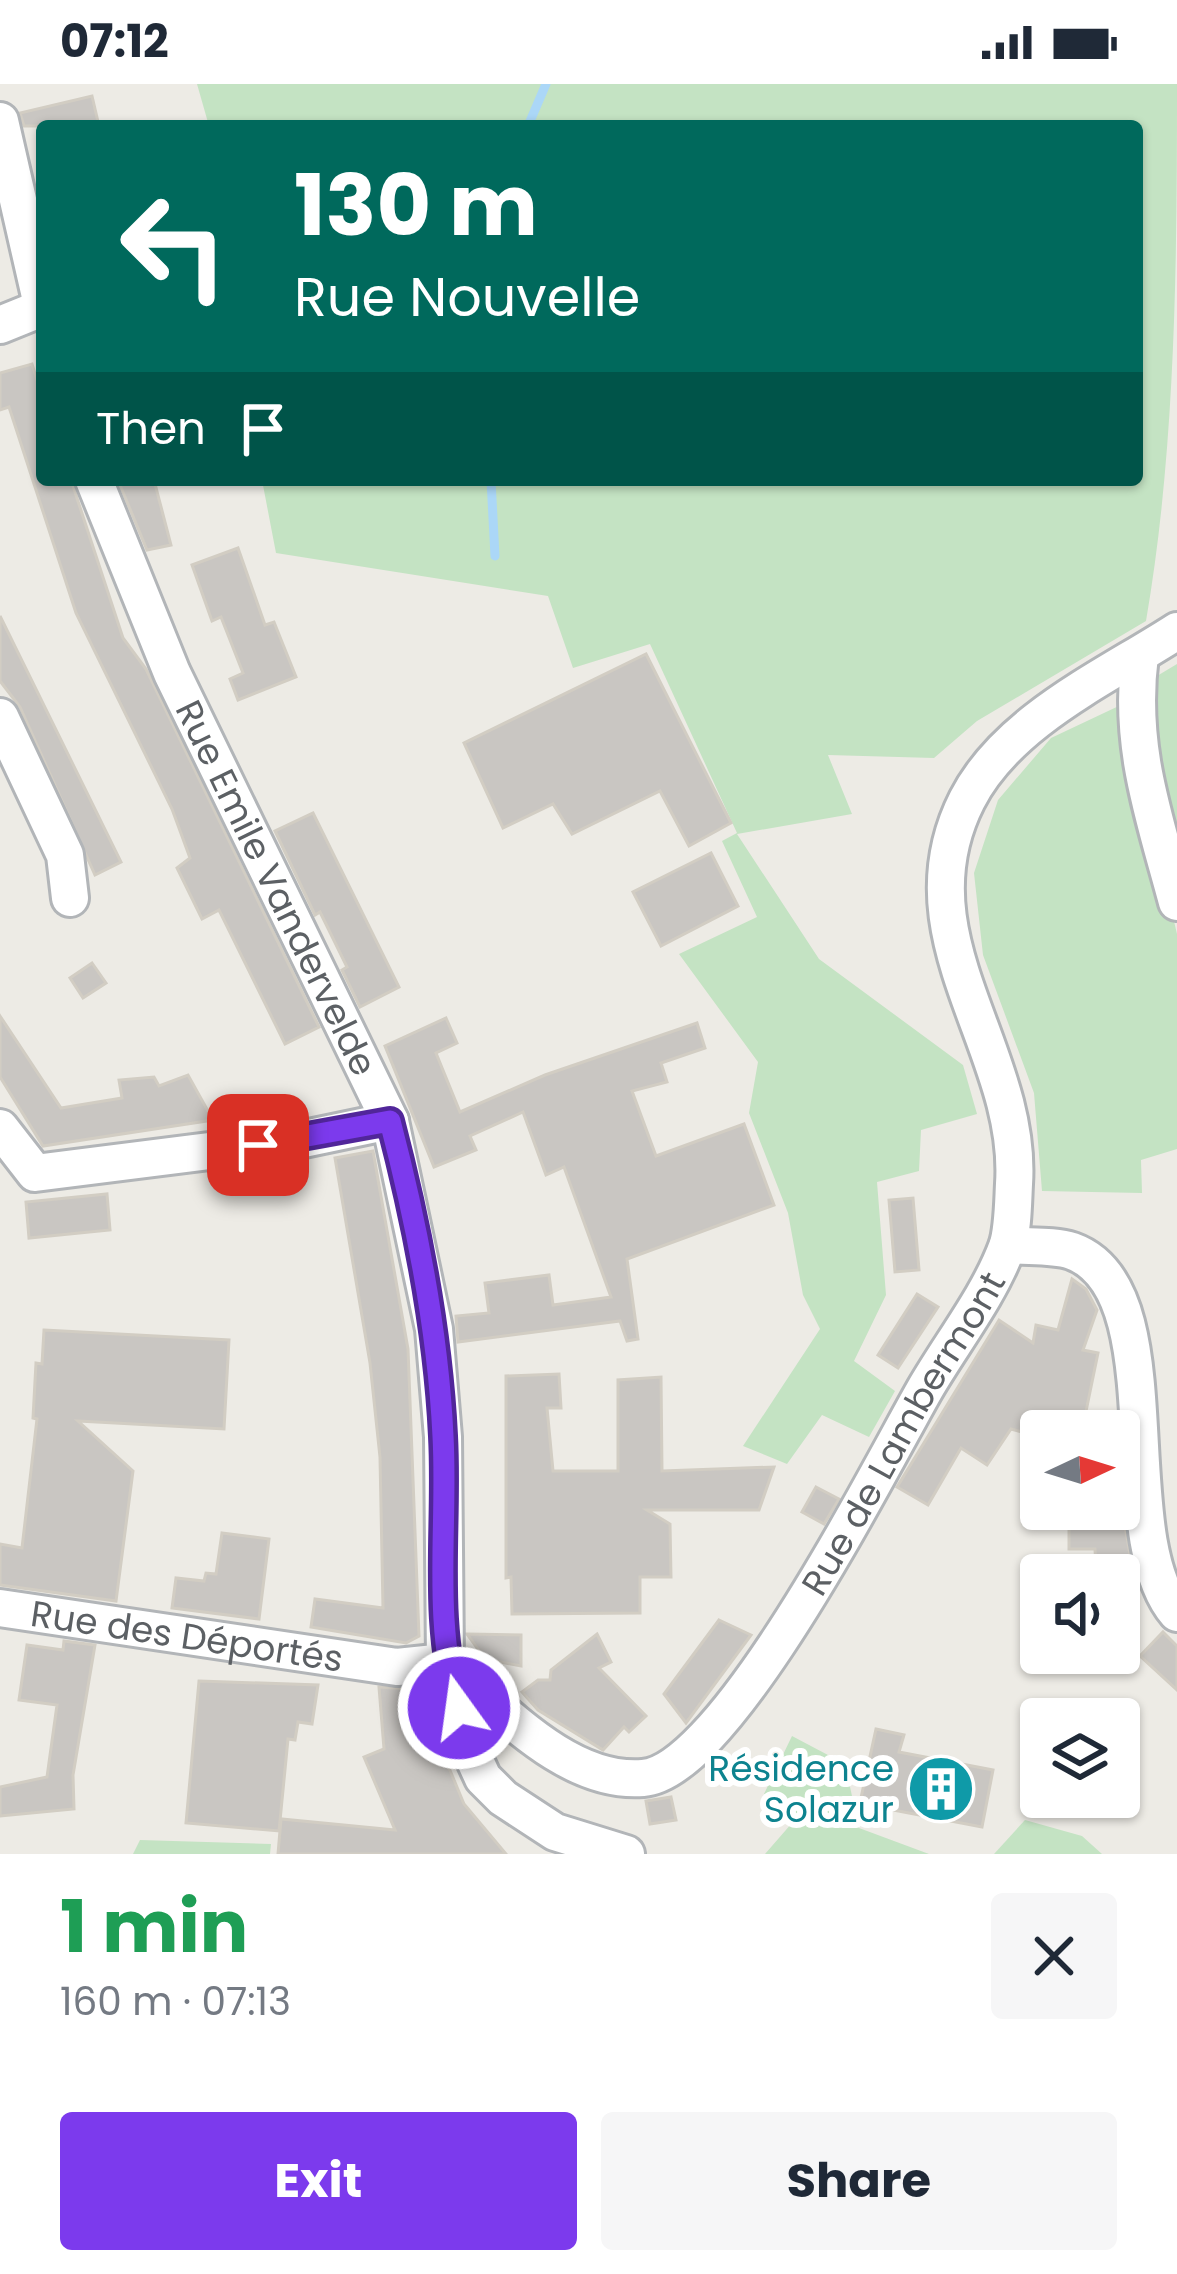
<!DOCTYPE html>
<meta charset="utf-8">
<style>
body{margin:0;font-family:Poppins,sans-serif;background:#f6f6f7;color:#1f2937;height:100vh;display:flex;flex-direction:column;font-size:45px;white-space:nowrap}
*{box-sizing:border-box;margin:0}
p{font-size:39px;color:#747a83}
.icon{flex:none;width:66px;height:66px;fill:none;stroke:currentColor;stroke-width:2;stroke-linecap:round;stroke-linejoin:round}
.map{position:relative;height:1770px;overflow:hidden}
.details{display:flex;flex-direction:column;background:#fff;flex:1}
.details>*{flex:none}
.banner{position:absolute;left:36px;top:36px;width:1107px;height:366px;border-radius:12px;box-shadow:0 3px 9px #0004;background:#00695c;color:#fff;overflow:hidden}
.needle{width:78px;rotate:86deg}
.controls{position:absolute;left:1020px;top:1326px;display:grid;gap:24px}
.controls a{display:grid;place-items:center;width:120px;height:120px;border-radius:12px;background:#fff;box-shadow:0 3px 9px #0004;font-size:60px}
.pin{position:absolute;display:grid;place-items:center;width:102px;height:102px;color:#fff;margin:-51px;border-radius:24px;box-shadow:0 6px 18px #0006}
.me{position:absolute;width:132px;margin:-66px;rotate:346deg;stroke-linejoin:round;filter:drop-shadow(0 0 9px #0008)}
.turn{display:flex;align-items:center;gap:42px;height:252px;padding:0 60px;font-size:54px}
.turn .icon{width:156px;height:156px;stroke-width:2.5}
.turn b{display:block;font-size:84px;line-height:102px}
.then{display:flex;align-items:center;height:114px;padding:0 60px;background:#0003;gap:24px;font-size:45px}
.round{display:grid;place-items:center;flex:none;width:126px;height:126px;border-radius:12px;background:#f6f6f7}
.head{display:flex;align-items:center;justify-content:space-between;height:204px;padding:0 60px}
h1{font-size:72px;font-weight:700;line-height:90px;color:#1e9e55}
.cta{display:flex;gap:24px;margin-top:auto;padding:24px 60px}
.cta a{flex:1;height:138px;border-radius:12px;background:#7c3aed;color:#fff;font-size:48px;font-weight:700;line-height:138px;text-align:center}
.cta a+a{background:#f6f6f7;color:#1f2937}
.status{display:flex;justify-content:space-between;align-items:center;height:84px;padding:0 60px;background:#fff;direction:ltr}
.status svg{height:33px;fill:currentColor}
.map>svg:first-child{display:block}
</style>
<div class="status"><b>07:12</b><svg viewBox="0 0 49 12"><path d="M0 12V9h3v3zM5 12V6h3v6zM10 12V3h3v9zM15 12V0h3v12zM26 1h20v11H26zM47 4h2v5h-2z"/></svg></div>
<div class="map">
<svg width="1177" height="1770" viewBox="0 0 1177 1770">
<rect width="100%" height="100%" fill="#edebe5"/>
<g fill="#c4e3c3">
<path d="M 197,0 L 1177,0 C 1177,176 1176,363 1146,537 L 977,637 L 934,674 L 828,671 L 852,730 L 737,750 L 819,875 L 963,981 L 977,1030 L 921,1046 L 919,1087 L 877,1098 L 886,1211 L 854,1277 L 895,1307 L 869,1353 L 822,1331 L 787,1380 L 743,1362 L 820,1245 L 803,1211 L 788,1129 L 749,1029 L 758,978 L 679,870 L 757,833 L 722,757 L 737,749 L 650,560 L 573,584 L 548,512 L 276,469 L 262,396 L 1137,396 L 1137,42 L 209,42 Z"/>
<polygon points="1177,580 1177,760 1153,657 1157,592"/>
<polygon points="1123,620 1177,850 1177,1065 1141,1076 1142,1109 1042,1107 1034,1009 983,871 974,789 998,716 1051,654"/>
<polygon points="792,1652 845,1680 859,1744 929,1770 765,1770 799,1731 764,1710"/>
<polygon points="1025,1736 1082,1752 1102,1770 994,1770"/>
<polygon points="140,1756 271,1760 270,1770 133,1770"/>
</g>
<g fill="none" stroke-linecap="round" stroke-linejoin="round">
<g stroke="#abd7f7" stroke-width="9">
<polyline points="528,42 546,0"/>
<polyline points="491,396 495,472"/>
</g>
</g>
<g fill="#c9c6c2" stroke="#d2cdc3" stroke-width="3">
<polygon points="92,12 99,42 24,42 20,29"/>
<polygon points="32,280 42,312 42,396 71,396 123,554 146,585 319,943 285,960 219,826 202,835 177,784 190,774 172,725 76,529 9,323 0,326 0,289"/>
<polygon points="118,396 154,396 171,461 147,466"/>
<polygon points="238,464 265,541 274,538 296,593 238,616 230,595 243,589 221,533 212,537 192,481"/>
<polygon points="0,532 121,778 95,791 20,623 0,597"/>
<polygon points="646,570 731,739 689,762 660,707 572,750 553,720 503,744 464,659"/>
<polygon points="313,729 399,903 360,923 342,886 347,883 320,828 315,831 275,747"/>
<polygon points="711,769 738,822 661,862 633,808"/>
<polygon points="92,879 106,899 83,914 70,894"/>
<polygon points="0,932 61,1024 122,1014 119,996 154,993 159,1002 188,991 213,1036 43,1062 0,993"/>
<polygon points="446,934 457,959 436,969 460,1028 545,991 697,939 705,964 661,979 667,998 632,1007 656,1072 744,1040 774,1121 627,1175 638,1255 627,1257 620,1237 458,1258 456,1232 489,1229 485,1199 549,1191 553,1221 611,1213 564,1083 546,1091 523,1028 470,1052 476,1066 434,1083 385,962"/>
<polygon points="373,1067 408,1265 419,1552 406,1559 311,1543 315,1515 383,1524 380,1373 370,1279 335,1074"/>
<polygon points="107,1110 110,1146 29,1154 26,1118"/>
<polygon points="913,1114 919,1186 895,1188 889,1116"/>
<polygon points="1072,1195 1086,1205 1097,1226 1083,1266 1098,1269 1083,1342 1041,1347 1041,1353 1011,1345 987,1381 961,1364 928,1421 897,1403 999,1236 1033,1259 1036,1241 1058,1246"/>
<polygon points="917,1210 938,1223 898,1284 878,1271"/>
<polygon points="44,1246 229,1256 224,1345 78,1337 133,1387 116,1517 0,1501 0,1460 22,1464 37,1335 33,1334 36,1279 42,1280"/>
<polygon points="559,1290 561,1324 547,1324 553,1387 618,1387 618,1296 661,1293 662,1387 774,1383 759,1426 647,1426 670,1440 671,1493 640,1493 640,1529 512,1530 511,1493 506,1494 506,1292"/>
<polygon points="816,1403 839,1415 824,1440 802,1428"/>
<polygon points="1095,1425 1122,1425 1132,1482 1096,1484 1095,1465 1069,1465 1069,1440 1095,1440"/>
<polygon points="222,1449 269,1455 259,1535 172,1524 176,1494 204,1497 206,1489 216,1490"/>
<polygon points="719,1536 751,1551 686,1639 664,1610"/>
<polygon points="1163,1548 1177,1562 1177,1606 1140,1572"/>
<polygon points="467,1550 521,1551 521,1582 485,1575"/>
<polygon points="597,1550 611,1578 599,1584 646,1632 629,1648 624,1643 603,1666 538,1626 522,1608 538,1596 550,1596 551,1586"/>
<polygon points="64,1557 95,1561 73,1691 74,1725 0,1732 0,1703 47,1693 57,1621 19,1616 27,1561 63,1566"/>
<polygon points="199,1597 318,1601 312,1640 298,1638 295,1656 288,1655 279,1747 186,1739"/>
<polygon points="379,1603 407,1605 420,1614 464,1720 506,1770 278,1770 281,1735 395,1746 364,1673 384,1665"/>
<polygon points="876,1645 904,1651 899,1668 993,1686 982,1743 888,1725 884,1738 857,1732"/>
<polygon points="671,1713 676,1736 650,1740 646,1717"/>
</g>
<g fill="none" stroke-linecap="round" stroke-linejoin="round">
<defs>
<g id="minor">
<polyline points="0,37 42,221"/>
<polyline points="0,241 42,224"/>
<path id="s1" d="M 94,396 L 172,589 L 390,1037 L 434,1245 L 443,1353 L 445,1578 L 472,1670 L 483,1694 L 503,1714 L 555,1748 L 626,1770"/>
<path d="M 1140,571 C 1128,662 1154,732 1177,818"/>
<polyline points="0,633 65,771 70,814"/>
<polyline points="0,1044 35,1089 304,1055 390,1037"/>
<path d="M 1008,1161 C 1028,1163 1053,1161 1072,1167 C 1177,1205 1109,1451 1177,1529"/>
<path id="s2" d="M 0,1524 L 397,1583 L 445,1578"/>
<path id="s3" d="M 445,1578 C 500,1623 566,1700 643,1694 C 727,1688 882,1380 925,1305 C 951,1260 989,1212 1007,1163 C 1013,1146 1013,1119 1014,1100 C 1023,965 897,854 967,716 C 1007,637 1106,593 1177,547"/>
</g>
</defs>
<use href="#minor" stroke="#b2b5b8" stroke-width="42"/>
<use href="#minor" stroke="#fff" stroke-width="36"/>
</g>
<g fill="none" stroke-linecap="round" stroke-linejoin="round">
<defs>
<path id="route" d="M 258,1061 L 390,1037 C 417,1140 438,1246 443,1352 C 448,1442 432,1537 459,1624"/>
</defs>
<use href="#route" stroke="#51269a" stroke-width="30"/>
<use href="#route" stroke="#7c3aed" stroke-width="21"/>
</g>
<defs>
<symbol id="building-disc" viewBox="-11 -11 22 22"><circle r="9.5" fill="#0f9aa8" stroke="#fff"/><path d="M-4-6H4V6H1V3H-1V6H-4ZM-2.5-4.3h1.7v1.8h-1.7ZM.8-4.3h1.7v1.8H.8ZM-2.5-1h1.7V.8h-1.7ZM.8-1h1.7V.8H.8Z" fill="#fff"/></symbol>
</defs>
<g fill-rule="evenodd">
<use href="#building-disc" x="903" y="1667" width="76" height="76"/>
</g>
<g text-anchor="middle" dominant-baseline="central" stroke-width="12" stroke-linejoin="round" paint-order="stroke">
<g font-size="36" fill="#5c6064" stroke="#fff">
<text stroke="none"><textPath href="#s1" startOffset="447">Rue Emile Vandervelde</textPath></text>
<text stroke="none"><textPath href="#s3" startOffset="675">Rue de Lambermont</textPath></text>
<text stroke="none"><textPath href="#s2" startOffset="189">Rue des Déportés</textPath></text>
</g>
<g font-size="36" fill="#0d838f" stroke="#fff" text-anchor="end">
<text x="894" y="1684">Résidence<tspan x="894" dy="41">Solazur</tspan></text>
</g>
</g>
</svg>
<div class="controls">
<a><svg class="needle" viewBox="-14 -14 28 28"><path d="M0-13l5 13h-10z" fill="#e53935"/><path d="M0 13l5-13h-10z" fill="#747a83"/></svg></a>
<a><svg class="icon" aria-label="sound" viewBox="0 0 24 24"><path d="M4 9h4l5-4v14l-5-4H4zM17 9q2 3 0 6"/></svg></a>
<a><svg class="icon" aria-label="layers" viewBox="0 0 24 24"><path d="M12 4l9 5-9 5-9-5zM3 14l9 5 9-5"/></svg></a>
</div>
<div class="pin" style="left:258px;top:1061px;background:#d93025"><svg class="icon" aria-label="arrive" viewBox="0 0 24 24"><path d="M6 21V4h12l-3 4 3 4H6"/></svg></div>
<svg class="me" style="left:459px;top:1624px" viewBox="-20 -20 40 40"><circle r="17" fill="#7c3aed" stroke="#fff" stroke-width="3"/><path d="M0-11L8 9 0 5-8 9z" fill="#fff"/></svg>
<div class="banner">
<div class="turn"><svg class="icon" aria-label="left" viewBox="0 0 24 24"><path d="M17 20v-9H6M10 6l-5 5 5 5"/></svg><div><b>130 m</b>Rue Nouvelle</div></div>
<div class="then">Then<svg class="icon" aria-label="arrive" viewBox="0 0 24 24"><path d="M6 21V4h12l-3 4 3 4H6"/></svg></div>
</div>
</div>
<section class="details">
<div class="head"><div><h1>1 min</h1><p>160 m · 07:13</p></div><a class="round"><svg class="icon" aria-label="close" viewBox="0 0 24 24"><path d="M6 6l12 12M18 6L6 18"/></svg></a></div>
<div class="cta"><a>Exit</a><a>Share</a></div>
</section>
